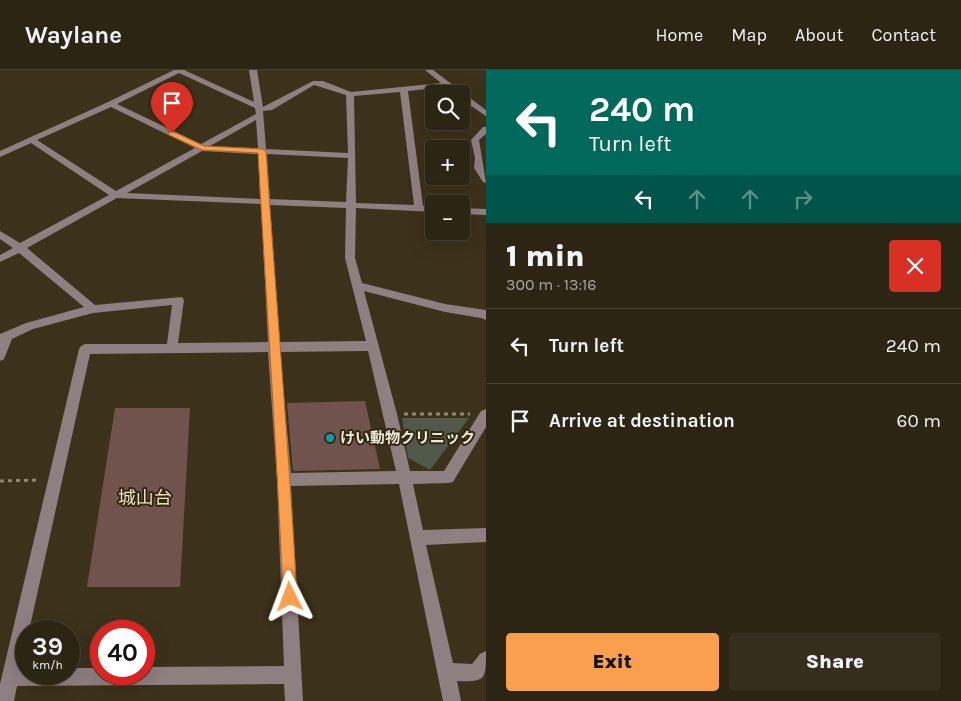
<!DOCTYPE html>
<meta charset="utf-8">
<style>
body{margin:0;font-family:Karla,"Noto Sans JP",sans-serif;background:#352d1d;color:#f1f3f6;height:100vh;display:flex;flex-direction:column;font-size:19px;white-space:nowrap}
*{box-sizing:border-box;margin:0}
p{font-size:16px;color:#a7a5a0}
.icon{flex:none;width:28px;height:28px;fill:none;stroke:currentColor;stroke-width:2;stroke-linecap:round;stroke-linejoin:round}
.map{position:relative;flex:1;overflow:hidden}
.details{display:flex;flex-direction:column;background:#2d2514;width:475px}
.details>*{flex:none}
.top-card{background:#00695c;color:#fff;overflow:hidden}
.tools{position:absolute;left:425px;top:15px;display:grid;gap:10px}
.tools a{display:grid;place-items:center;width:45px;height:45px;border-radius:5px;background:#2d2514;box-shadow:0 5px 20px #0002,0 0 0 1px #484234;font-size:25px}
.speed{position:absolute;left:15px;top:550px;display:flex;gap:10px;font-size:25px;font-weight:700;text-align:center}
.speed>*{display:grid;place-content:center;width:65px;height:65px;border-radius:50%;background:#2d2514;box-shadow:0 5px 20px #0002,0 0 0 1px #484234;line-height:1}
.speed small{font-size:12px;font-weight:400}
.speed .limit{border:8px solid #d22;background:#fff;color:#111}
.pin{position:absolute;display:grid;place-items:center;width:42px;height:42px;color:#fff;margin:-51px -21px;border-radius:50% 50% 50% 0;rotate:-45deg;box-shadow:0 0 5px #0007}
.pin .icon{rotate:45deg}
.me{position:absolute;width:55px;margin:-28px;rotate:357deg;stroke-linejoin:round;filter:drop-shadow(0 0 4px #0008)}
.turn{display:flex;align-items:center;gap:18px;height:105px;padding:0 20px;font-size:22px}
.turn .icon{width:65px;height:65px;stroke-width:2.5}
.turn b{display:block;font-size:35px;line-height:42px}
.lanes{display:flex;align-items:center;height:48px;padding:0 20px;background:#0003;justify-content:center;gap:25px;direction:ltr}
.lanes .off{opacity:.35}
.round{display:grid;place-items:center;flex:none;width:52px;height:52px;border-radius:5px;background:#352d1d}
.head{display:flex;align-items:center;justify-content:space-between;height:85px;padding:0 20px}
h1{font-size:30px;font-weight:800;line-height:38px}
.cta{display:flex;gap:10px;margin-top:auto;padding:10px 20px}
.cta a{flex:1;height:58px;border-radius:5px;background:#fa9f4e;color:#111;font-size:20px;font-weight:800;line-height:58px;text-align:center}
.cta a+a{background:#352d1d;color:#f1f3f6}
ul{padding:0;list-style:none}
li{display:flex;align-items:center;gap:15px;height:75px;padding:0 20px;border-top:1px solid #484234}
li div{flex:1}
li b{display:block;font-size:19px}
li em{font-style:normal}
header{display:flex;align-items:center;gap:30px;box-sizing:border-box;height:70px;padding:0 25px;background:#2d2514;border-bottom:1px solid #484234}
header strong{font-size:24px}
nav{display:flex;gap:28px;margin-inline-start:auto;font-size:18px}
main{display:flex;flex:1;min-height:0}
.map>svg:first-child{display:block}
</style>
<header>
<strong>Waylane</strong>
<nav><a>Home</a><a>Map</a><a>About</a><a>Contact</a></nav>
</header>
<main>
<div class="map">
<svg width="486" height="631" viewBox="0 0 486 631">
<rect width="100%" height="100%" fill="#3c311a"/>
<polygon fill="#505949" points="402,348 469,348 430,400 408,388"/>
<g fill="#70534c">
<polygon points="365,331 380,399 293,401 287,333"/>
<polygon points="115,338 190,338 180,517 87,517"/>
</g>
<g fill="none" stroke-linecap="round" stroke-linejoin="round">
<g stroke="#8f8673" stroke-width="3" stroke-dasharray="4 4" stroke-linecap="butt">
<polyline points="404,344 470,344"/>
<polyline points="0,411 40,410"/>
</g>
<g fill="#8e7f80" fill-rule="evenodd">
<path d="M 174,0 L 184,0 L 254,32 L 249,0 L 257,0 L 263,37 L 313,11 L 323,11 L 351,22 L 441,13 L 425,0 L 433,0 L 486,40 L 486,46 L 461,29 L 461,24 L 454,24 L 446,17 L 408,21 L 423,136 L 434,136 L 434,142 L 356,138 L 355,188 L 362,213 L 445,234 L 486,240 L 486,250 L 481,248 L 445,242 L 364,221 L 397,344 L 410,401 L 444,401 L 481,341 L 486,339 L 486,357 L 453,412 L 448,413 L 413,414 L 423,460 L 486,458 L 486,472 L 426,475 L 453,593 L 472,594 L 480,584 L 486,581 C 486,610 486,612 457,611 L 461,631 L 443,631 L 399,414 L 291,416 L 303,631 L 285,631 L 284,614 L 17,616 L 14,631 L 0,631 L 0,614 L 79,279 L 81,276 L 85,274 L 167,274 L 172,235 L 93,243 L 33,259 L 12,269 L 4,289 L 0,291 L 0,264 L 26,253 L 84,237 L 19,183 L 0,192 L 0,185 L 13,178 L 0,169 L 0,161 L 20,173 L 109,125 L 31,73 L 0,87 L 0,81 L 108,32 ZM 179,3 L 255,38 L 256,44 L 201,74 L 117,34 ZM 314,15 L 346,25 L 348,83 L 266,79 L 263,41 L 272,40 ZM 400,22 L 414,135 L 356,133 L 354,26 ZM 111,37 L 195,78 L 116,121 L 37,70 ZM 256,50 L 258,78 L 210,76 ZM 202,81 L 258,84 L 260,129 L 127,123 ZM 267,84 L 348,88 L 346,132 L 270,129 ZM 117,128 L 261,134 L 268,272 L 178,273 L 184,230 L 182,227 L 95,235 L 27,178 ZM 270,135 L 346,138 L 345,188 L 366,271 L 280,272 ZM 368,281 L 396,401 L 291,403 L 280,282 ZM 268,282 L 277,410 L 284,596 L 144,597 L 144,604 L 101,604 L 101,598 L 69,598 L 69,604 L 26,604 L 26,598 L 21,598 L 26,575 L 26,561 L 29,561 L 90,284 Z"/>
<polygon points="483,57 486,57 486,64 479,70 486,113 483,112 474,98 475,88 471,70"/>
<polygon points="461,138 486,139 486,145 461,144"/>
</g>
</g>
<path fill="#fa9f4e" stroke="#a26733" d="M 172,61 L 204,76 L 262,79 L 266,81 C 276,230 289,378 297,527 L 295,532 L 290,534 L 285,532 L 283,527 C 277,379 266,231 258,83 L 202,80 L 169,65 L 168,63 Z"/>
<circle fill="#0f9aa8" stroke="#322710" stroke-width="2" cx="330" cy="368" r="5"/>
<g text-anchor="middle" dominant-baseline="central" stroke-width="4" stroke-linejoin="round" paint-order="stroke">
<g font-size="15" font-weight="bold" fill="#f1eadc" stroke="#322710" text-anchor="start">
<text x="340" y="368">けい動物クリニック</text>
</g>
<g font-size="18" fill="#eee0c4" stroke="#322710">
<text x="145" y="428">城山台</text>
</g>
</g>
</svg>
<div class="tools">
<a><svg class="icon" aria-label="search" viewBox="0 0 24 24"><circle cx="10" cy="10" r="6"/><path d="M15 15l6 6"/></svg></a>
<a>+</a>
<a>−</a>
</div>
<div class="speed"><div>39<small>km/h</small></div><div class="limit">40</div></div>
<div class="pin" style="left:172px;top:63px;background:#d93025"><svg class="icon" aria-label="arrive" viewBox="0 0 24 24"><path d="M6 21V4h12l-3 4 3 4H6"/></svg></div>
<svg class="me" style="left:290px;top:527px" viewBox="-20 -20 40 40"><path d="M0-17L14 15 0 8-14 15z" fill="#fa9f4e" stroke="#fff" stroke-width="4"/></svg>
</div>
<section class="details">
<div class="top-card">
<div class="turn"><svg class="icon" aria-label="left" viewBox="0 0 24 24"><path d="M17 20v-9H6M10 6l-5 5 5 5"/></svg><div><b>240 m</b>Turn left</div></div>
<div class="lanes"><svg class="icon" aria-label="left" viewBox="0 0 24 24"><path d="M17 20v-9H6M10 6l-5 5 5 5"/></svg><svg class="icon off" aria-label="ahead" viewBox="0 0 24 24"><path d="M12 20V5M6 11l6-6 6 6"/></svg><svg class="icon off" aria-label="ahead" viewBox="0 0 24 24"><path d="M12 20V5M6 11l6-6 6 6"/></svg><svg class="icon off" aria-label="right" viewBox="0 0 24 24"><path d="M7 20v-9h11M14 6l5 5-5 5"/></svg></div>
</div>
<div class="head"><div><h1>1 min</h1><p>300 m · 13:16</p></div><a class="round" style="background:#d93025;color:#fff"><svg class="icon" aria-label="close" viewBox="0 0 24 24"><path d="M6 6l12 12M18 6L6 18"/></svg></a></div>
<ul>
<li><svg class="icon" aria-label="left" viewBox="0 0 24 24"><path d="M17 20v-9H6M10 6l-5 5 5 5"/></svg><div><b>Turn left</b></div><em>240 m</em></li>
<li><svg class="icon" aria-label="arrive" viewBox="0 0 24 24"><path d="M6 21V4h12l-3 4 3 4H6"/></svg><div><b>Arrive at destination</b></div><em>60 m</em></li>
</ul>
<div class="cta"><a>Exit</a><a>Share</a></div>
</section>
</main>
